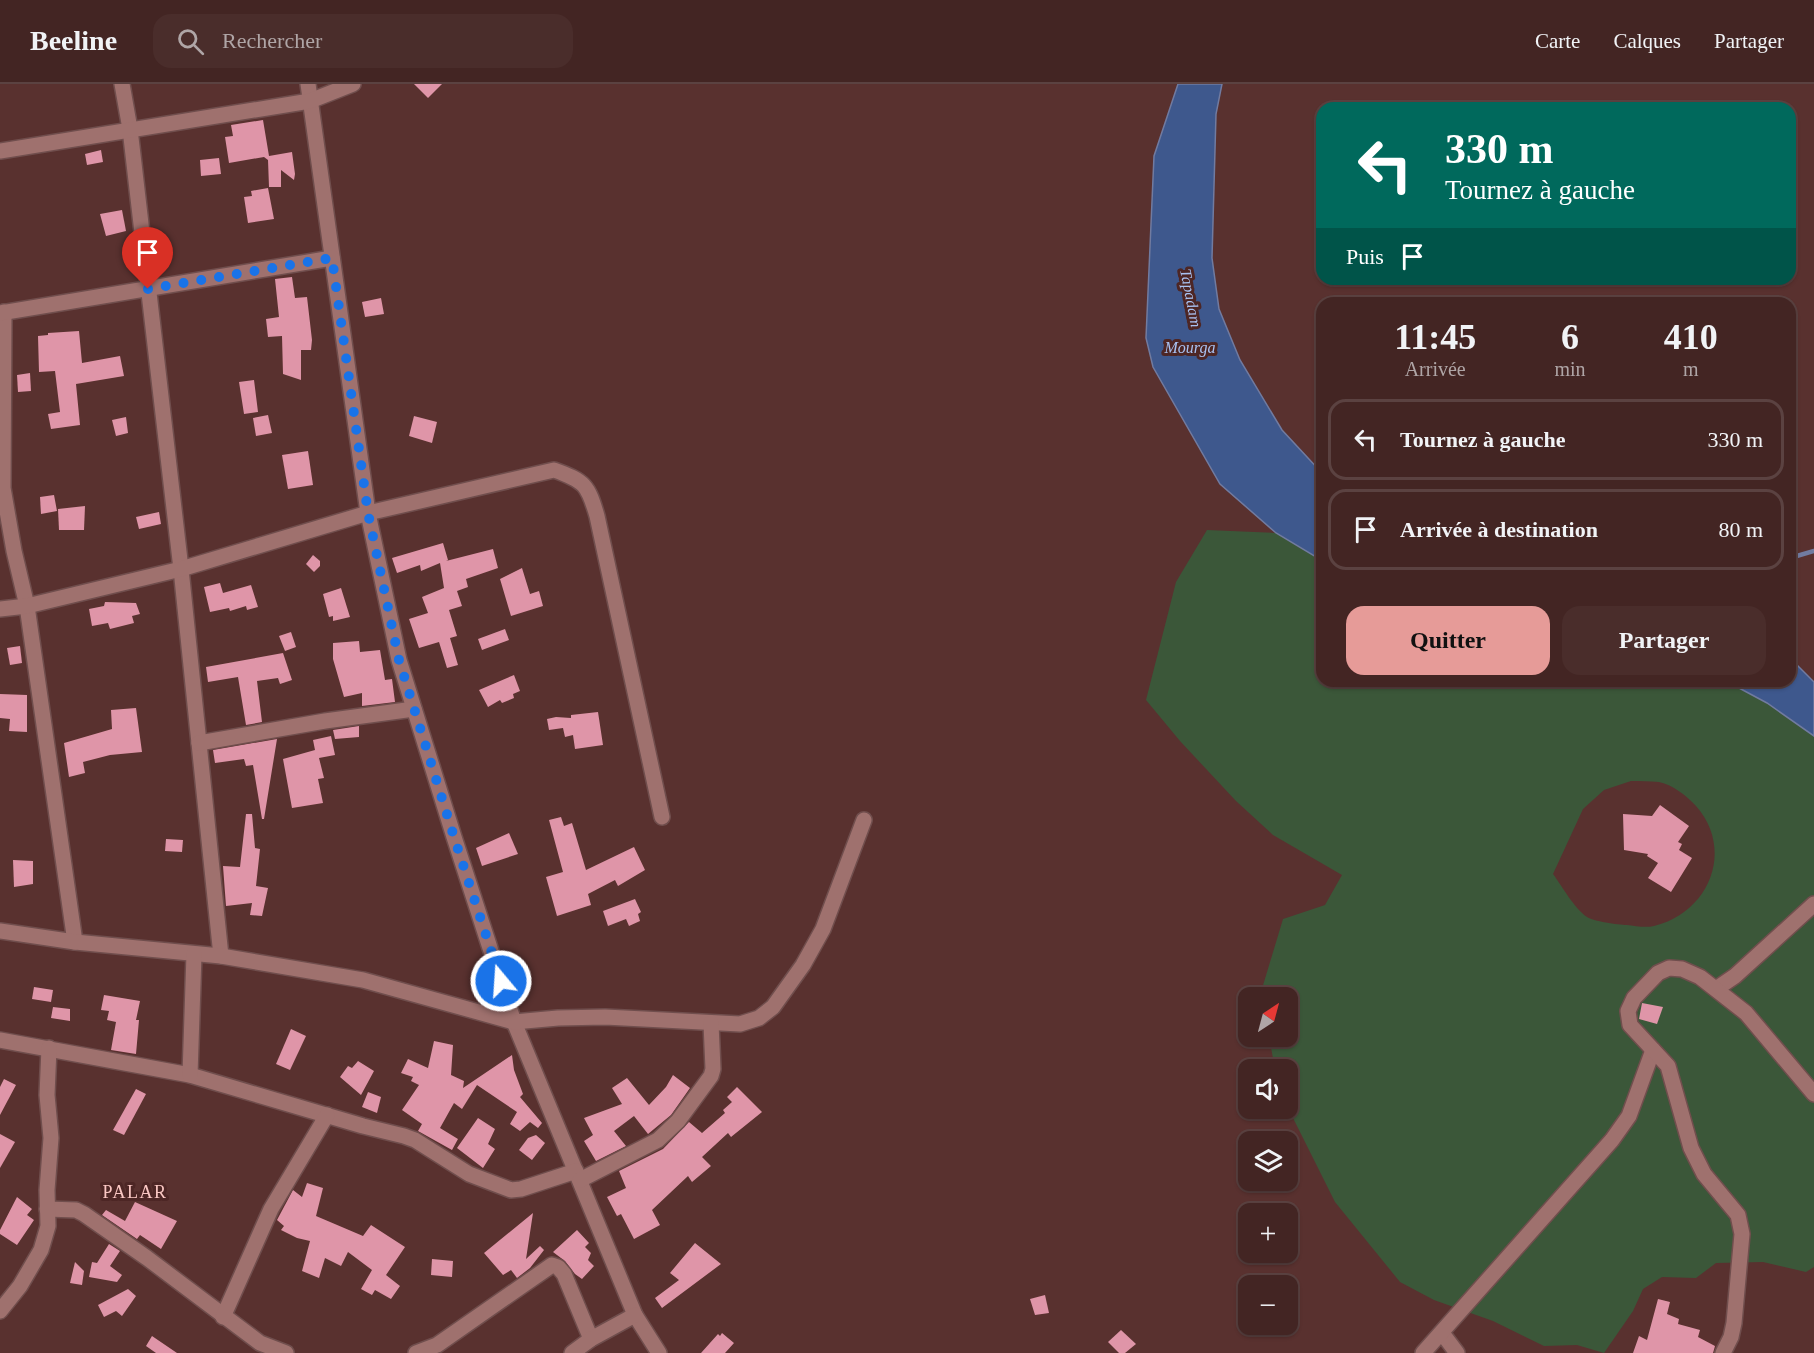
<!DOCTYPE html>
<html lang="fr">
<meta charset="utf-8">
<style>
body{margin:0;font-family:Georgia,serif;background:#4a2d2b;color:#f1f3f6;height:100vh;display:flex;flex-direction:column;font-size:22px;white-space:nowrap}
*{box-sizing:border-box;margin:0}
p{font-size:20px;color:#afa5a6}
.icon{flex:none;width:33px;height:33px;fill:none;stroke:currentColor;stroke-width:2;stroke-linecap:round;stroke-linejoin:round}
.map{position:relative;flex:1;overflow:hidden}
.sheet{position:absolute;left:1316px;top:213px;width:480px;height:390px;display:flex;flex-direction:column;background:#432523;border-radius:18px;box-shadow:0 2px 4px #0004,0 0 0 2px #5b4241}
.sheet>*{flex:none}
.banner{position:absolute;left:1316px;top:18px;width:480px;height:183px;border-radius:18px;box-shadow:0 2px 4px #0004,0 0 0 2px #5b4241;background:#00695c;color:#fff;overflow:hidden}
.needle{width:39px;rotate:36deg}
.tools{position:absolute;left:1238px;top:903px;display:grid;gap:12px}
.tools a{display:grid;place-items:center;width:60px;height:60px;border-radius:12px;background:#432523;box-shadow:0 2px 4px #0004,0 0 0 2px #5b4241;font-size:30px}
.pin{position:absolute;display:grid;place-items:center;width:51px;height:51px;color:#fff;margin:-62px -26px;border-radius:50% 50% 50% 0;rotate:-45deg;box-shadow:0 0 6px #0007}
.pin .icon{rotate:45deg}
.me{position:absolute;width:66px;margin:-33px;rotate:342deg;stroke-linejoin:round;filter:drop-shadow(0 0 4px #0008)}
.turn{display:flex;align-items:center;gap:21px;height:126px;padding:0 30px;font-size:27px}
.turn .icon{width:78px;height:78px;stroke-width:2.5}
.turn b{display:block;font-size:42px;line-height:51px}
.then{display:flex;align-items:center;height:57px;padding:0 30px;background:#0003;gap:12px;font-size:22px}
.eta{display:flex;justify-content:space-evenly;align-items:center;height:102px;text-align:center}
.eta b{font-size:36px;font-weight:700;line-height:42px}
.cta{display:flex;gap:12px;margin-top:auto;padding:12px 30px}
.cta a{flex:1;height:69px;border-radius:18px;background:#e69b98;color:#111;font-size:24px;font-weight:700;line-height:69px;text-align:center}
.cta a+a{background:#4a2d2b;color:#f1f3f6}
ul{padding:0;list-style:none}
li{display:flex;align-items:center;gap:18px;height:81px;margin:0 12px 9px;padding:0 18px;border:3px solid #5b4241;border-radius:18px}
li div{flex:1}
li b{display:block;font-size:22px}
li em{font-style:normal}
header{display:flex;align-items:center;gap:36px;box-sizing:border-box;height:84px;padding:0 30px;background:#432523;border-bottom:2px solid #5b4241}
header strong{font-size:28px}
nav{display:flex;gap:33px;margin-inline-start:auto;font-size:21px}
.search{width:420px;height:54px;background:#4a2d2b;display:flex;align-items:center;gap:15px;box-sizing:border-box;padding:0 21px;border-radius:18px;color:#afa5a6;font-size:22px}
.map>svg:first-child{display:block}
</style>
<header>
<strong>Beeline</strong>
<div class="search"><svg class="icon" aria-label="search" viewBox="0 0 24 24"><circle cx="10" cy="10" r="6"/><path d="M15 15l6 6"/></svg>Rechercher</div>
<nav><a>Carte</a><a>Calques</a><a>Partager</a></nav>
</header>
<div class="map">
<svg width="1814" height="1269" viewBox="0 0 1814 1269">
<rect width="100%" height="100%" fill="#59312f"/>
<path fill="#3b5739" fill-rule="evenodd" d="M 1207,446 L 1276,449 L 1321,476 L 1322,597 L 1726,597 L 1767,619 L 1814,652 L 1814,1183 L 1806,1188 L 1763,1178 L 1716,1179 L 1696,1194 L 1662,1193 L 1643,1205 L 1633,1227 L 1604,1269 L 1577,1261 L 1544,1262 L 1493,1237 L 1434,1216 L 1400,1198 L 1335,1118 L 1287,1022 L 1287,986 L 1275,985 L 1269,953 L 1287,952 L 1287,914 L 1262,913 L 1261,908 L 1283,835 L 1325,821 L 1342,791 L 1273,751 L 1236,717 L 1180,657 L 1146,616 L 1176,498 ZM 1631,697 C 1640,697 1650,697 1659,698 C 1673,701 1687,712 1696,722 C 1735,766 1709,829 1654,842 C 1646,844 1635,842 1627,841 C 1618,841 1593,837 1587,833 C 1574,824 1562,802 1553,790 L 1583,725 L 1604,706 Z"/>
<g fill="#3e588d" stroke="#717ba0" stroke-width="1.5">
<polygon points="1178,0 1222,0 1216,30 1212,174 1219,225 1240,276 1282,346 1321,388 1321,476 1276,449 1220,400 1153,283 1146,254 1154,72"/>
<polygon points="1790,574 1814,598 1814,652 1767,619 1726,597 1790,597"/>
</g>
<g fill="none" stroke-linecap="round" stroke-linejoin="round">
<polyline stroke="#717ba0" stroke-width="4.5" points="1790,474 1814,467"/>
</g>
<g fill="#df95a8">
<polygon points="414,0 442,0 428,14"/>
<polygon points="263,36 269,72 292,68 295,90 294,96 281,86 281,103 269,103 268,76 264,73 229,79 225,53 233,52 231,41"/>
<polygon points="101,66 103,78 87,81 85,70"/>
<polygon points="219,74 221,90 201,92 200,76"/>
<polygon points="268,104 274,135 248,139 244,113 252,112 251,107"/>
<polygon points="122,126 126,147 106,152 100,130"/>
<polygon points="292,193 295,214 307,213 312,256 311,266 301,266 301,296 283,290 282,252 268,253 266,235 279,233 275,195"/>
<polygon points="381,214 384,230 365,233 362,218"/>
<polygon points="79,247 82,279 120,272 124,292 76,300 80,341 51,345 48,330 60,328 55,287 39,288 38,252 48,251 48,249"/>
<polygon points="30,289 31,307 18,308 17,291"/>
<polygon points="254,296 258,328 244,330 239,298"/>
<polygon points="268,331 272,349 256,352 253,334"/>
<polygon points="414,332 437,338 432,359 409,352"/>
<polygon points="126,333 128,349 116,352 112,336"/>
<polygon points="308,367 313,401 288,405 282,371"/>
<polygon points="54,411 57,427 41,430 40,413"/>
<polygon points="85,422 84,446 59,446 58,425"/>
<polygon points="159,428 161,440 139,445 136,433"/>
<polygon points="443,459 448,476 446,477 493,465 498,484 466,495 468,503 457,507 462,522 449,526 457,552 450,554 458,581 447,584 439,558 419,564 409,535 428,529 422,513 444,504 440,479 421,487 420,481 397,489 392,474"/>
<polygon points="313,471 320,477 320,482 314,488 306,480"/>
<polygon points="522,484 530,510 539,507 543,522 511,532 500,495"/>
<polygon points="220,499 223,509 251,501 258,523 247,526 246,522 230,527 229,524 210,528 204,503"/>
<polygon points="341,504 350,533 333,537 333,532 329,533 323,510"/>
<polygon points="105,518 136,519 140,530 132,532 134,539 110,545 108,539 92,542 89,525 104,522"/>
<polygon points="505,545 509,556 482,566 478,555"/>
<polygon points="291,548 296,563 285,567 279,552"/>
<polygon points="359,557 360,568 380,566 385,596 392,595 395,618 362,622 362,609 344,613 333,575 333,559"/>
<polygon points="20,562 22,579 10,581 7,564"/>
<polygon points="283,569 292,596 280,600 278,594 257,597 262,638 246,641 238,593 208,598 206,583"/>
<polygon points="514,591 520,607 513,610 514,614 502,619 500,616 488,623 479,606"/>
<polygon points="0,610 27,611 27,648 9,647 10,635 0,634"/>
<polygon points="136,624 142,668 110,671 83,678 85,689 69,693 64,659 112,645 111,626"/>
<polygon points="598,628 603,661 575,665 573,651 565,653 563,644 549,646 547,635 556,633 571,634 571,631"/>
<polygon points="359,642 359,653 335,655 333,646"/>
<polygon points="331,652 335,671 319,674 324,694 318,695 323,719 292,724 283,675 315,666 313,656"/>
<polygon points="277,655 264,735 262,735 253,681 246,682 244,675 215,679 213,666"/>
<polygon points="1660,721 1689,742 1678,758 1682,760 1679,766 1692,774 1671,808 1648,794 1658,779 1647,772 1648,770 1624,766 1623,730 1652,732"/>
<polygon points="246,730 252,730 255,764 260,765 256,802 268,804 262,832 250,831 252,819 226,822 223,782 240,783"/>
<polygon points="561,733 564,742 572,739 586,786 634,763 645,786 618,802 615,796 588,810 591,821 557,832 546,793 563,788 549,736"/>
<polygon points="509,749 518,770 482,782 476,764"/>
<polygon points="166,755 183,756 182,768 165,767"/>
<polygon points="13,776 33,777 33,800 14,803"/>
<polygon points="635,815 641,828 638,830 640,837 629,842 626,835 608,842 603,827"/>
<polygon points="34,903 53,906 51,918 32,915"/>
<polygon points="104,911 140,917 136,936 139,936 136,970 111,966 116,938 107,936 109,927 101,926"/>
<polygon points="1642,919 1663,923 1657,940 1639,935"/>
<polygon points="53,923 70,925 70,937 51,934"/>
<polygon points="291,945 306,952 290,986 276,980"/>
<polygon points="434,957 453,961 451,991 464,997 463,1004 512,971 514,986 523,1010 520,1013 542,1039 538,1044 530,1038 520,1047 510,1040 517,1028 477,1001 462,1025 454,1019 440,1044 458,1055 452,1066 418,1047 422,1040 402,1026 419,1001 411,997 413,993 401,989 408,975 428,984"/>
<polygon points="358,977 374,987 361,1011 340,993 348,982 352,984"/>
<polygon points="673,991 690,1004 671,1031 648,1050 634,1032 614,1047 626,1062 596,1077 584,1057 593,1051 584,1034 622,1020 612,1004 627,994 649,1021 666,1003"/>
<polygon points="4,995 16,1001 0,1031 0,1003"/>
<polygon points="737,1003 762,1028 731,1053 728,1049 702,1073 711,1082 692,1098 688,1092 652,1126 660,1141 634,1155 621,1130 617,1132 607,1113 626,1104 619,1087 663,1065 689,1038 702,1049 725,1029 723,1026 732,1018 727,1013"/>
<polygon points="136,1005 146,1010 124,1051 113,1046"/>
<polygon points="368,1008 381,1013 377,1029 362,1023"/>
<polygon points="478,1034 495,1045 488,1060 495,1065 483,1084 457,1064"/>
<polygon points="0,1050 15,1058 0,1084"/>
<polygon points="536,1051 545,1059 532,1076 519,1066 528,1054"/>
<polygon points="307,1099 323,1104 316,1132 363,1152 371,1141 405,1163 386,1191 400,1202 391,1215 375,1206 372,1211 361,1205 372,1186 348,1168 341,1182 325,1174 319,1194 302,1187 310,1157 297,1154 281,1146 284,1142 277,1136 293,1106 302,1113"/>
<polygon points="17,1113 32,1125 27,1131 34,1136 17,1161 0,1150 0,1146"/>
<polygon points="135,1118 177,1137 161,1165 140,1151 137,1155 102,1131 106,1126 125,1137"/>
<polygon points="533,1129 526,1175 540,1162 544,1166 530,1184 517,1194 511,1186 503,1191 484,1169"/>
<polygon points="577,1146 589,1159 585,1163 591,1169 588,1176 594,1182 582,1195 575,1190 565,1177 553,1168"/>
<polygon points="695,1159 721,1180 662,1224 655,1214 679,1196 670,1189"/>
<polygon points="109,1160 120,1167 110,1182 122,1191 117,1198 89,1193 92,1178 97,1179"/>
<polygon points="432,1175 453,1177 452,1193 431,1191"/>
<polygon points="75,1178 84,1187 82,1201 70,1199"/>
<polygon points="128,1205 136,1212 122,1232 116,1227 104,1233 98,1221"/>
<polygon points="1045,1211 1049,1229 1035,1231 1030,1215"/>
<polygon points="1658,1215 1670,1218 1667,1230 1679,1235 1678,1240 1700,1246 1698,1253 1715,1262 1713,1269 1633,1269 1639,1252 1647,1256"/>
<polygon points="1121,1246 1136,1260 1125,1269 1119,1269 1108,1258"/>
<polygon points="722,1249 734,1259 725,1269 701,1269 718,1250 720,1252"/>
<polygon points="152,1252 177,1269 156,1269 146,1262"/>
</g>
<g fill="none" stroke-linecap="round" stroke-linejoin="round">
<defs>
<g id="minor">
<polyline points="122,0 130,45 181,485 221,872"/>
<polyline points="308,0 368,429 399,576 454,753 514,938 635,1231 659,1269"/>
<polyline points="0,67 310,17 353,0"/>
<polyline points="4,228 3,404 14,467 27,522 75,858"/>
<polyline points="0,229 332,174"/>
<path d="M 0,525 L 27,522 L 181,485 L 368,429 L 554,386 C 585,397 588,401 597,432 L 662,733"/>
<polyline points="199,659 325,637 414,625"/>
<polyline points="0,847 75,858 221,872 363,896 514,938 558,934 605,933 740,940 759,934 773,923 803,881 823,845 864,736"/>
<polyline points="1716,905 1735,892 1814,820"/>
<polyline points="0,956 190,991 363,1042 404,1052 415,1056 469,1090 511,1106 521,1105 576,1087"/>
<polyline points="190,991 194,870"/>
<polyline points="580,1096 658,1056 678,1037 711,992 713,985 711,939"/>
<polyline points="47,1125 76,1126 84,1130 147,1174 260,1259 286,1269"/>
<polyline points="0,1227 20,1202 41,1166 48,1142 47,1106 51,1054 47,1011 49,964"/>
<polyline points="223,1233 271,1125 327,1031"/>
<polyline points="1442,1249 1457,1269"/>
<polyline points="416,1269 437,1261 552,1181 558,1183 564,1190 591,1255"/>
<polyline points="572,1269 591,1255 635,1231"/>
<polyline points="1423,1269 1612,1056 1629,1032 1653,966"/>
<polyline points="1723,1269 1731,1253 1734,1239 1742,1150 1738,1131 1704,1090 1691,1064 1668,982 1630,941 1628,927 1634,914 1658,889 1669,884 1682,885 1700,893 1746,929 1814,1010"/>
</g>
</defs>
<use href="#minor" stroke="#704e4d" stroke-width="18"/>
<use href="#minor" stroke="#9f716e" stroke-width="15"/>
</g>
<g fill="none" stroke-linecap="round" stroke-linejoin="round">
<polyline stroke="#1a73e8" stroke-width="10" stroke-dasharray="0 18" points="148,205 332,174 368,429 399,576 454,753 501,897"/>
</g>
<g text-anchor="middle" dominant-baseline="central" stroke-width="6" stroke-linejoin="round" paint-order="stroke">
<g font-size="16" font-style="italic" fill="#a9c2f2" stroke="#4d2625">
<text transform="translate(1191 214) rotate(79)">Tapadam</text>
<text x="1190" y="263">Mourga</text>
</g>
<g font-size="18" letter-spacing="1.5" fill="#fac7c3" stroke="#4d2625">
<text x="135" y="1108">PALAR</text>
</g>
</g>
</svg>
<div class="tools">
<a><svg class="needle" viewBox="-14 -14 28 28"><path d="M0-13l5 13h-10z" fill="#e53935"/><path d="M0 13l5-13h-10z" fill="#afa5a6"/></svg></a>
<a><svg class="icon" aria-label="sound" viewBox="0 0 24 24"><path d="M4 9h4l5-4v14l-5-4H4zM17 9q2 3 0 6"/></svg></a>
<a><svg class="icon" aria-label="layers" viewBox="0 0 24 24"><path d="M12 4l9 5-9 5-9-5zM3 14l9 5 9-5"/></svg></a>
<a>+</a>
<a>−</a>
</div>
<div class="pin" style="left:148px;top:205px;background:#d93025"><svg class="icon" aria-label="arrive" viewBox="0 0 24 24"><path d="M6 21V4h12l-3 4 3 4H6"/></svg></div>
<svg class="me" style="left:501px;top:897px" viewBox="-20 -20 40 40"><circle r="17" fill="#1a73e8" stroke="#fff" stroke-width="3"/><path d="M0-11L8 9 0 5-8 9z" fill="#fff"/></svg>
<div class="banner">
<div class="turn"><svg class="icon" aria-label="left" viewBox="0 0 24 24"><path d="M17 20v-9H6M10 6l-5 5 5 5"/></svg><div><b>330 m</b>Tournez à gauche</div></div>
<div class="then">Puis<svg class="icon" aria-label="arrive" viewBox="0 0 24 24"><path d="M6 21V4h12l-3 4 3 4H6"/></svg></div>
</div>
<section class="sheet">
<div class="eta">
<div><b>11:45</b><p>Arrivée</p></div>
<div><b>6</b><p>min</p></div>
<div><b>410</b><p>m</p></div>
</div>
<ul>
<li><svg class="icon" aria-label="left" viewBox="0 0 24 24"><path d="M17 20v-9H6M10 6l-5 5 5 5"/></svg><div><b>Tournez à gauche</b></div><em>330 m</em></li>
<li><svg class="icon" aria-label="arrive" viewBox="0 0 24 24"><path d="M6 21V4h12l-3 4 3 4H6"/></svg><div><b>Arrivée à destination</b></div><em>80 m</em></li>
</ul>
<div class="cta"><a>Quitter</a><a>Partager</a></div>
</section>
</div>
